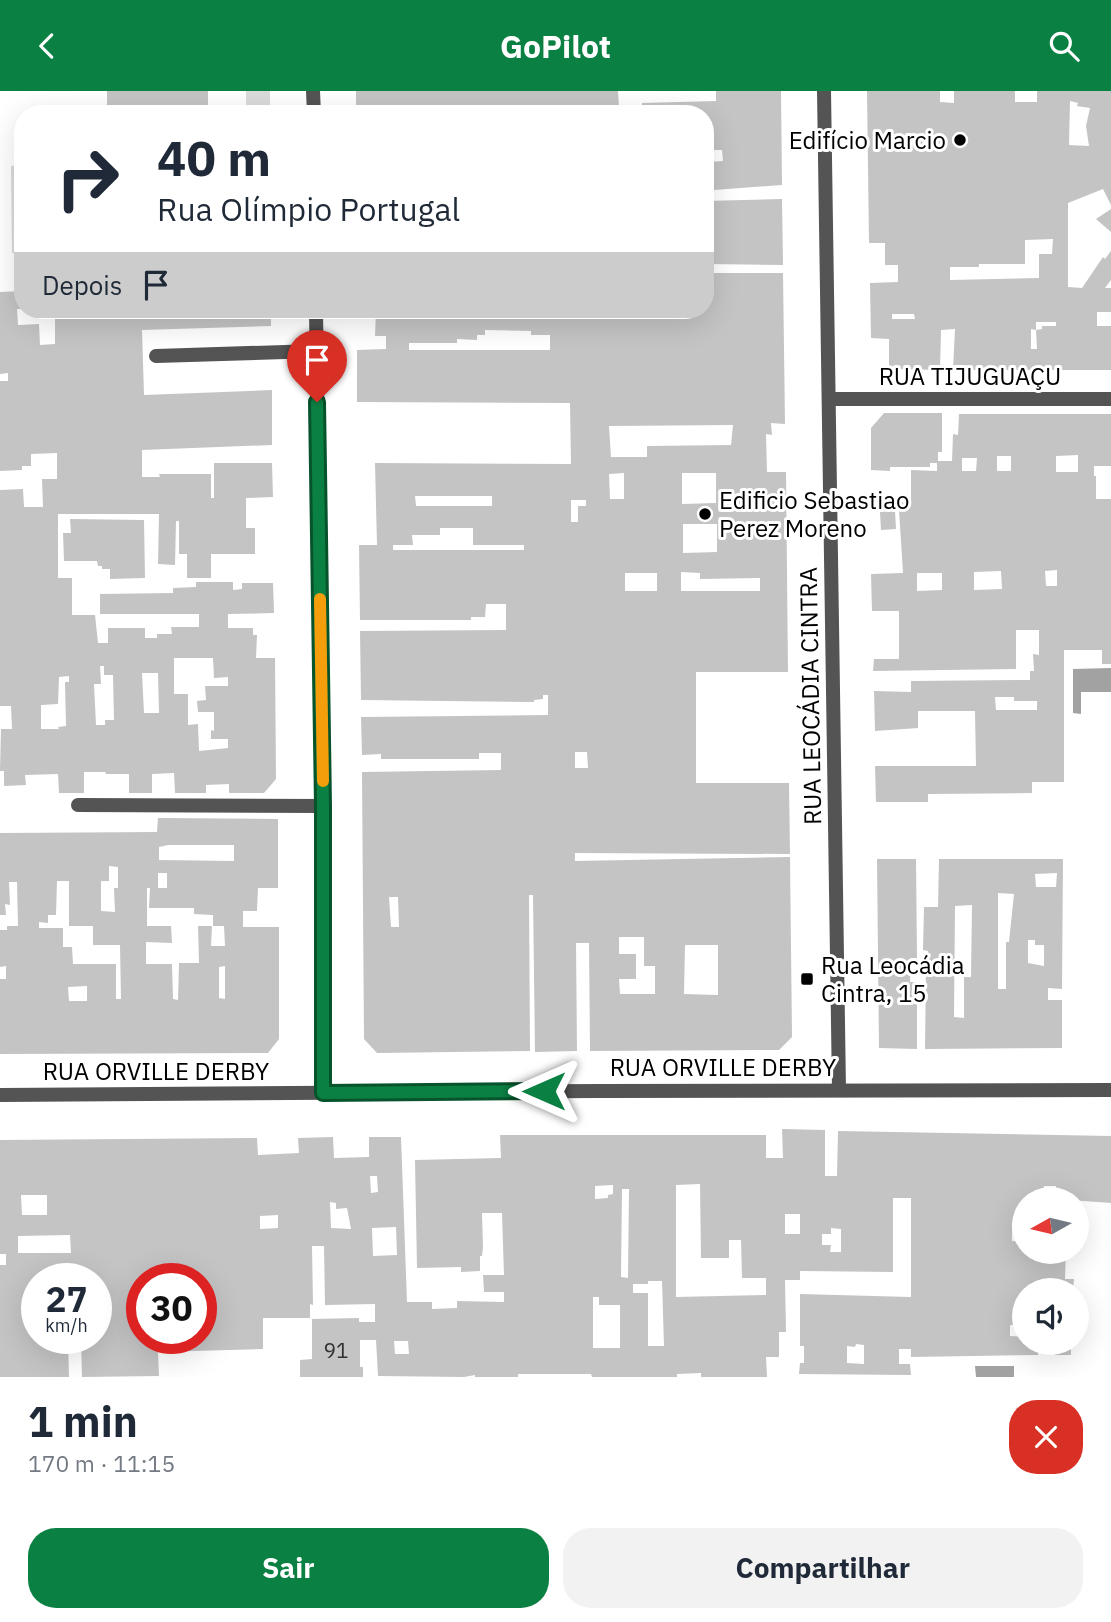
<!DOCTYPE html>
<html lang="pt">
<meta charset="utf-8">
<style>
body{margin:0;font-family:"IBM Plex Sans",sans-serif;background:#f2f2f3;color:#1f2937;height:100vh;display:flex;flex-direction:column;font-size:26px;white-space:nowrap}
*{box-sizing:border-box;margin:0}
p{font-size:23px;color:#747a83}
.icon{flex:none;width:38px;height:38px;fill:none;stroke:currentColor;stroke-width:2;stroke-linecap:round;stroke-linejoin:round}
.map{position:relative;height:1286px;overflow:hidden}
.side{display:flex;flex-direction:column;background:#fff;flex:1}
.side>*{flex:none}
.top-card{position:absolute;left:14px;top:14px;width:700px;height:214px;border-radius:28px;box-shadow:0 7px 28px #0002;background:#fff;color:#1f2937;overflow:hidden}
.needle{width:46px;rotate:262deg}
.fabs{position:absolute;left:1012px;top:1096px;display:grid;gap:14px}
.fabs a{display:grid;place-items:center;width:77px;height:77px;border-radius:50%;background:#fff;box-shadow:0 7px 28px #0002;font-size:35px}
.speed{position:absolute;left:21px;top:1172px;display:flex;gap:14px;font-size:35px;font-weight:700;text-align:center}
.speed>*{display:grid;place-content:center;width:91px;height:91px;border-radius:50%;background:#fff;box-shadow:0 7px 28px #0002;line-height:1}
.speed small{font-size:18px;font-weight:400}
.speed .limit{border:10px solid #d22;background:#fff;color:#111}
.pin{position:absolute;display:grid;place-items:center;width:60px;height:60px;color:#fff;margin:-72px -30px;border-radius:50% 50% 50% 0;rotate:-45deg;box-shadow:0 0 7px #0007}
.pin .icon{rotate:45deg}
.me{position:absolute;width:77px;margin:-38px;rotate:270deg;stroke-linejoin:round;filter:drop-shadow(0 0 5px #0008)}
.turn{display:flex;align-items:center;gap:24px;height:147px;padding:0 28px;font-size:32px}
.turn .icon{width:91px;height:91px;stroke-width:2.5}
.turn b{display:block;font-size:49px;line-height:60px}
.then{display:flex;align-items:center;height:66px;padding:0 28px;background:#0003;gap:14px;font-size:26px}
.round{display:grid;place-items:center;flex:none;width:74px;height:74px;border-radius:28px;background:#f2f2f3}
.overview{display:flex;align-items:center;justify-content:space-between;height:119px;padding:0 28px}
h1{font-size:42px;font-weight:700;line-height:52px}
.primary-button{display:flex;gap:14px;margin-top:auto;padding:14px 28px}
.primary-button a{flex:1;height:80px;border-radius:28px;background:#0b8043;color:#fff;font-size:28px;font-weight:700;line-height:80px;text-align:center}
.primary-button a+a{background:#f2f2f3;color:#1f2937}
header{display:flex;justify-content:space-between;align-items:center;height:91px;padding:0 28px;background:#0b8043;color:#fff;font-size:32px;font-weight:700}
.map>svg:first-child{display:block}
</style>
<header><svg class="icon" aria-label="back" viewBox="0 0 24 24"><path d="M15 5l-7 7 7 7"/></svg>GoPilot<svg class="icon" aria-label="search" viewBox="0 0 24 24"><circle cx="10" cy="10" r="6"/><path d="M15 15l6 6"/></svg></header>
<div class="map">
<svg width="1111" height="1286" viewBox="0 0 1111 1286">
<rect width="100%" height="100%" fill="#fff"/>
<g fill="#dbdbdb">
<rect x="246" y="0" width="24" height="23"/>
<polygon points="23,74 23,162 12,162 11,75"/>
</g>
<g fill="#a2a2a2">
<polygon points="1111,577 1111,601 1081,601 1081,623 1073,622 1073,578"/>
<polygon points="975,1275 1014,1275 1014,1286 976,1286"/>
</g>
<g fill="#c4c4c4" fill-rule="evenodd">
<rect x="107" y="0" width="101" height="23"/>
<polygon points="356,0 618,0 619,16 642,16 642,12 716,10 716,0 781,0 782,94 714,99 714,95 705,95 705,71 723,70 722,59 705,59 705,23 356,23"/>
<path d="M 867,0 L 940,0 L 940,11 L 954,12 L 954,0 L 1015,0 L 1015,11 L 1037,11 L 1037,0 L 1111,0 L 1111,114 L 1103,98 L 1068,112 L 1068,196 L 1082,197 L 1103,166 L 1105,168 L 1111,160 L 1111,189 L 1105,197 L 1111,197 L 1111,221 L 1097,221 L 1097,235 L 1111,235 L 1111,279 L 953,279 L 955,238 L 941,239 L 940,279 L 897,278 L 897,275 L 889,276 L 889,248 L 871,247 L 870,192 L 898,191 L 898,174 L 885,174 L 885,152 L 869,152 ZM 1070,10 L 1078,12 L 1077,15 L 1090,17 L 1086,35 L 1089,55 L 1069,54 ZM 1053,148 L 1052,163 L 1039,163 L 1039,187 L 950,189 L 950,176 L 979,176 L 979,173 L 1025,173 L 1025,149 ZM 892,223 L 914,223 L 915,228 L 892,228 ZM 1036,231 L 1056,231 L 1056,235 L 1042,235 L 1042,238 L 1036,239 L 1037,258 L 1031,258 L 1031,238 L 1036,239 Z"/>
<polygon points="782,108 783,174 705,173 705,110"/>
<polygon points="1111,118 1111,141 1096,128"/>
<path d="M 705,182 L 783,182 L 785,333 L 771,332 L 772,344 L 766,343 L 767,381 L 786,381 L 788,581 L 696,581 L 696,692 L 789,692 L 790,763 L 575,762 L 575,770 L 790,766 L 792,946 L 779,959 L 590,960 L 589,852 L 576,852 L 577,960 L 535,961 L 533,804 L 529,804 L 530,960 L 377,962 L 364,948 L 362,681 L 501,679 L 501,662 L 479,662 L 479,668 L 381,668 L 381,663 L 362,664 L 361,626 L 548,624 L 548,604 L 543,604 L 543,608 L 534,609 L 534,611 L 361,609 L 360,540 L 506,539 L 506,513 L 486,513 L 485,526 L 471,526 L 471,529 L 360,529 L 359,454 L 377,454 L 375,372 L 571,373 L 570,312 L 357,311 L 357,259 L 386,258 L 386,245 L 375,245 L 376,219 L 705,219 ZM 485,239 L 531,240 L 531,244 L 550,244 L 550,259 L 409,259 L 409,252 L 457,252 L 457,248 L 477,249 L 477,244 L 485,244 ZM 733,334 L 731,354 L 647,355 L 647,366 L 611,366 L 609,335 ZM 624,382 L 624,408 L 610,408 L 609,383 ZM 682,382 L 716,382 L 716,412 L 682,413 ZM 415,405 L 492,405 L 492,415 L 416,415 ZM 571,409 L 586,409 L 586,415 L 578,415 L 578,431 L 571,431 ZM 683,433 L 717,433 L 717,461 L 683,462 ZM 440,437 L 473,437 L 473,454 L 524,454 L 524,459 L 393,459 L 393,454 L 413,454 L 412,444 L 440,444 ZM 681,481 L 700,482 L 700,488 L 760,487 L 760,500 L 681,500 ZM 625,482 L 657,482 L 657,500 L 625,500 ZM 575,661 L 587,661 L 588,677 L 575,677 ZM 389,806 L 398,806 L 399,836 L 391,836 ZM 619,846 L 644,846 L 644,875 L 655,875 L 655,903 L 620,903 L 619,888 L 636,888 L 636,863 L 619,863 ZM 685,854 L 718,854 L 718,904 L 684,903 Z"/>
<path d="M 23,200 L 23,218 L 17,218 L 18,234 L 39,233 L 40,254 L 55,253 L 55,219 L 271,219 L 271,235 L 142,239 L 144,304 L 272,299 L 272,354 L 142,359 L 142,386 L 160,386 L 159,383 L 211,383 L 211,407 L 214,407 L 214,372 L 272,372 L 273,406 L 246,407 L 246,437 L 255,437 L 255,463 L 211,463 L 211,487 L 187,487 L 187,463 L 179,463 L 179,430 L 176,430 L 175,474 L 158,473 L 159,423 L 58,423 L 58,487 L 72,487 L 72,524 L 95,524 L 98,552 L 108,552 L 108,537 L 145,537 L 145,547 L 157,547 L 157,543 L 172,543 L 171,536 L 199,536 L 199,523 L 100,523 L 100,503 L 173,502 L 173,497 L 196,496 L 196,491 L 233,491 L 233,499 L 242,498 L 242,492 L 273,492 L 274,522 L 228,523 L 228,537 L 253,537 L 253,544 L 257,544 L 256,567 L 275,567 L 276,688 L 264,702 L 229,702 L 229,693 L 206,694 L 206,702 L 175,702 L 174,682 L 152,683 L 152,702 L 129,702 L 129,683 L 106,683 L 105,681 L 84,681 L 84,702 L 59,702 L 58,683 L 25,684 L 26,694 L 4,695 L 4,680 L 0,680 L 1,638 L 12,638 L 11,615 L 0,615 L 0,399 L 23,398 L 24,416 L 43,416 L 42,388 L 57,388 L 57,362 L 31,363 L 31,375 L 22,375 L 22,379 L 0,380 L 0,290 L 8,290 L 8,282 L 0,283 L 0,201 ZM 174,567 L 213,567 L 214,587 L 228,586 L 228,595 L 205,595 L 206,609 L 197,610 L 198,621 L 214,621 L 214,640 L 211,639 L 211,648 L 228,648 L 228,657 L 199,660 L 198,633 L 188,634 L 188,603 L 174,603 ZM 100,575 L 104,575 L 104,584 L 113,584 L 114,629 L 105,629 L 105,634 L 96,634 L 94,593 L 101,593 ZM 142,582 L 158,582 L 159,622 L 144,622 ZM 69,585 L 69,591 L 65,591 L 66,635 L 58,636 L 59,638 L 41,638 L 41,614 L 58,613 L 59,586 Z"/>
<path d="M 884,322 L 942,322 L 942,361 L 938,361 L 938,370 L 952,370 L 953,343 L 958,344 L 959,323 L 1111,323 L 1111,375 L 1094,375 L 1094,385 L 1096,385 L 1096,408 L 1111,408 L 1111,573 L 1102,573 L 1102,559 L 1064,559 L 1064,691 L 1032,691 L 1032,702 L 928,703 L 928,711 L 876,711 L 875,675 L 976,675 L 975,620 L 918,620 L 918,637 L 875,640 L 874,600 L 911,601 L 911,590 L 1030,589 L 1030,580 L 1034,580 L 1033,563 L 1039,564 L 1039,539 L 1016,539 L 1016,578 L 873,580 L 874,568 L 899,568 L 899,520 L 872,520 L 871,483 L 903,482 L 899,419 L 902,419 L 902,411 L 911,411 L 911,379 L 937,380 L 937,372 L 930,372 L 930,376 L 890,376 L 890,380 L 871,379 L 871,337 ZM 1078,364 L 1078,381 L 1056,381 L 1056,365 ZM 997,365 L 1011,365 L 1011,380 L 997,380 ZM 962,367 L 977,367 L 976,380 L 962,380 ZM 1057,479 L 1057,495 L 1046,495 L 1045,480 ZM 1001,480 L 1002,498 L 974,499 L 974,481 ZM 917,482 L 942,482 L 942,499 L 917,500 ZM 995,606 L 1014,606 L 1014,610 L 1037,610 L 1037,619 L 996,619 Z"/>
<polygon points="895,420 896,438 881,439 880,421"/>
<polygon points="70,428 144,429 145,487 110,488 110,478 102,478 102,475 98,475 97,470 64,470 63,442 71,442"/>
<path d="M 158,727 L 278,728 L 278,797 L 258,797 L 257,820 L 243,820 L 243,836 L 279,836 L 279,948 L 268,962 L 0,963 L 0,888 L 6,888 L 6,875 L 0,876 L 0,839 L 7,839 L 7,835 L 18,835 L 17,791 L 9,791 L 10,814 L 5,813 L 6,824 L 0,824 L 0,742 L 157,741 ZM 168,754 L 234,754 L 234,770 L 159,769 L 159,756 ZM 109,775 L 118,776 L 118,797 L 114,797 L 115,821 L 101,820 L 101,790 L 109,790 ZM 158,782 L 167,782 L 167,797 L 158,797 ZM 57,790 L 69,790 L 69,835 L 93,835 L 93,854 L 120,854 L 121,908 L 116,908 L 116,873 L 73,873 L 72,856 L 63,856 L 63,837 L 39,837 L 39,831 L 48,832 L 48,824 L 56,824 ZM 147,797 L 150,797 L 149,817 L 194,817 L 194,823 L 213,824 L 213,835 L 224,835 L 225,855 L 211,855 L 212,835 L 198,835 L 199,872 L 179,872 L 178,909 L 173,908 L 172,873 L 146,873 L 146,851 L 172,852 L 171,835 L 147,835 ZM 225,875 L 225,908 L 219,907 L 219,876 ZM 87,895 L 87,910 L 69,910 L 68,896 Z"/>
<polygon points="877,768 916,768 917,867 911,867 910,891 917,891 917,958 879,957"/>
<path d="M 939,768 L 1063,768 L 1062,898 L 1048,897 L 1048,909 L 1062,909 L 1062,957 L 925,958 L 926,876 L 928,876 L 928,860 L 923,859 L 924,816 L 938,816 ZM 1057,782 L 1056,796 L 1036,796 L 1035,783 ZM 998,802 L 1014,803 L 1009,851 L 1006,851 L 1006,898 L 998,898 ZM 972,814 L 971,886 L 964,886 L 964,927 L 954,926 L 955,815 ZM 1028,849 L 1035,849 L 1035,854 L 1044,854 L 1044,875 L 1028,872 Z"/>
<path d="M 782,1038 L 825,1039 L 825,1085 L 837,1085 L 838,1040 L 1111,1045 L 1111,1112 L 1056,1108 L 1056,1095 L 1044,1095 L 1044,1108 L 1024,1108 L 1024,1131 L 1012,1131 L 1012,1150 L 1024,1151 L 1024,1160 L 1066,1160 L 1065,1188 L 1074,1188 L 1073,1199 L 1024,1199 L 1024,1234 L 1010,1234 L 1010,1245 L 1024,1246 L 1024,1251 L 1038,1251 L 1038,1264 L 911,1266 L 911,1258 L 899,1258 L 899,1273 L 910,1273 L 911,1284 L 799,1283 L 800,1272 L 804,1272 L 804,1255 L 800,1255 L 800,1203 L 911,1206 L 911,1107 L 893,1107 L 893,1181 L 800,1180 L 800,1189 L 785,1189 L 786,1241 L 779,1241 L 779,1266 L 766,1266 L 767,1286 L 701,1286 L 701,1282 L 677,1283 L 677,1286 L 592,1286 L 591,1283 L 518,1283 L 518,1286 L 475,1286 L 475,1284 L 464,1286 L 378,1285 L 376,1249 L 360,1249 L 360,1276 L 363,1276 L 363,1286 L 300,1286 L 300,1269 L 312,1268 L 312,1228 L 359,1227 L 359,1231 L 375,1231 L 375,1213 L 325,1214 L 324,1155 L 312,1155 L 313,1214 L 310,1213 L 310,1227 L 263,1227 L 263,1258 L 158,1261 L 159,1285 L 82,1286 L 81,1248 L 96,1248 L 96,1188 L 35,1186 L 37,1248 L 68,1248 L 69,1286 L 0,1286 L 0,1174 L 6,1174 L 6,1163 L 0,1163 L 0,1049 L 257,1047 L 258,1064 L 299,1062 L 298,1047 L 333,1046 L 334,1067 L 369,1066 L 369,1046 L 401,1046 L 407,1211 L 432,1211 L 432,1218 L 457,1217 L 457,1210 L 504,1211 L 504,1201 L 484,1201 L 483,1184 L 504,1184 L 502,1122 L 482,1122 L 483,1156 L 482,1165 L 480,1165 L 480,1180 L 461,1181 L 461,1176 L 417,1177 L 415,1069 L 501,1067 L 500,1044 L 766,1044 L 766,1067 L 783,1067 ZM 370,1085 L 377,1085 L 378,1101 L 371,1102 ZM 700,1093 L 701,1167 L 729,1167 L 729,1149 L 741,1149 L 742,1187 L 766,1187 L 766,1204 L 676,1206 L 676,1094 ZM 613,1094 L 613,1103 L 608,1104 L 608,1107 L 595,1108 L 595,1095 ZM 622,1098 L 629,1098 L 628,1187 L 621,1186 ZM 21,1104 L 47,1104 L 47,1124 L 22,1124 ZM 330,1111 L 336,1112 L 336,1118 L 347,1117 L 351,1138 L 331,1137 ZM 785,1123 L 800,1123 L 800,1143 L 785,1143 ZM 278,1124 L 278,1137 L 260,1138 L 260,1125 ZM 396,1136 L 397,1164 L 373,1165 L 372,1137 ZM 831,1137 L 841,1138 L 841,1161 L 830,1161 L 831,1154 L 822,1154 L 822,1143 L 831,1143 ZM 70,1144 L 71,1162 L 18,1162 L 18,1145 ZM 142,1188 L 201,1188 L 201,1248 L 142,1248 ZM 648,1190 L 662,1190 L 664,1255 L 648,1255 L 648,1202 L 633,1202 L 633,1193 L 648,1193 ZM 593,1206 L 599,1206 L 599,1214 L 620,1214 L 620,1257 L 593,1257 ZM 394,1250 L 408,1250 L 409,1263 L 395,1263 ZM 856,1253 L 864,1254 L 864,1273 L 847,1272 L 847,1255 L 855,1256 Z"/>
<polygon points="1056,1251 1071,1251 1071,1264 1055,1264"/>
</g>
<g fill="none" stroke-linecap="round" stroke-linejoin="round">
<polyline stroke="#545454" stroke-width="14" points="156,265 316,260"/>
<g stroke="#545454" stroke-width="14">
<polyline points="313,0 314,23"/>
<polyline points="824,0 839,999"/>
<polyline points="316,219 323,715 323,1001"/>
<polyline points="829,308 1111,308"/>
<polyline points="78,714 323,715"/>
<polyline points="0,1004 599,1000 1111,999"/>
</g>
</g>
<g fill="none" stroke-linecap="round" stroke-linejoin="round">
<defs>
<polyline id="route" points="317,311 323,715 323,1002 544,1000"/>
</defs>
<use href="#route" stroke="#07532c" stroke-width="18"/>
<use href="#route" stroke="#0b8043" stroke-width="12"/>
<polyline stroke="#f59e0b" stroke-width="12" points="320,508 323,690"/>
</g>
<g fill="#000" stroke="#fff" stroke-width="2.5">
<circle cx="960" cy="49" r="7"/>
<circle cx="705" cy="423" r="7"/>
<rect x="800" y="881" width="14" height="14" rx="3.5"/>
</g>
<g text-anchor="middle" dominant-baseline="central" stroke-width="6" stroke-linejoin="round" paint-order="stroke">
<g font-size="21" fill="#313131">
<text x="336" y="1259">91</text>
</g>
<g font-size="24" fill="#000" stroke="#fff" text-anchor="start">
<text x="946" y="49" text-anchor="end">Edifício Marcio</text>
<text x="719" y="409">Edificio Sebastiao<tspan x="719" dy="28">Perez Moreno</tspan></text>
<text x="821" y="874">Rua Leocádia<tspan x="821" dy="28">Cintra, 15</tspan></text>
</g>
<g font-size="24" fill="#000" stroke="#fff">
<text x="970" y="285">RUA TIJUGUAÇU</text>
<text transform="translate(810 605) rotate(-91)">RUA LEOCÁDIA CINTRA</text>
<text x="723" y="976">RUA ORVILLE DERBY</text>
<text x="156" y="980">RUA ORVILLE DERBY</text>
</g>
</g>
</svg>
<div class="fabs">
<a><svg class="needle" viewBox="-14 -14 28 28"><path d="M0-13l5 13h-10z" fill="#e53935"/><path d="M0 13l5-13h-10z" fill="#747a83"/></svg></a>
<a><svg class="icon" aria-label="sound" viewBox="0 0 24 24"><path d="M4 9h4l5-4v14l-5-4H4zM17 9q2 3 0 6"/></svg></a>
</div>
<div class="speed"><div>27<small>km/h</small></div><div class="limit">30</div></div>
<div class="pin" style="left:317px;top:311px;background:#d93025"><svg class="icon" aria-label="arrive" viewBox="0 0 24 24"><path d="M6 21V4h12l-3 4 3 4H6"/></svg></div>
<svg class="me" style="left:544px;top:1000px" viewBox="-20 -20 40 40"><path d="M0-17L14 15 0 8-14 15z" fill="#0b8043" stroke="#fff" stroke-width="4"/></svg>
<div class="top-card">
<div class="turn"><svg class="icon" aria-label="right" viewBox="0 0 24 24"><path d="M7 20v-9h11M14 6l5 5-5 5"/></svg><div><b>40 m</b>Rua Olímpio Portugal</div></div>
<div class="then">Depois<svg class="icon" aria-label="arrive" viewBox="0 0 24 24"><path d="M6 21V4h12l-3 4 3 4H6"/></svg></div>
</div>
</div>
<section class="side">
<div class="overview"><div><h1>1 min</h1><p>170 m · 11:15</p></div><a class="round" style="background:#d93025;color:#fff"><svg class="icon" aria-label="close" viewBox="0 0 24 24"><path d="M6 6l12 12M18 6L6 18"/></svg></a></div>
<div class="primary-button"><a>Sair</a><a>Compartilhar</a></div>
</section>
